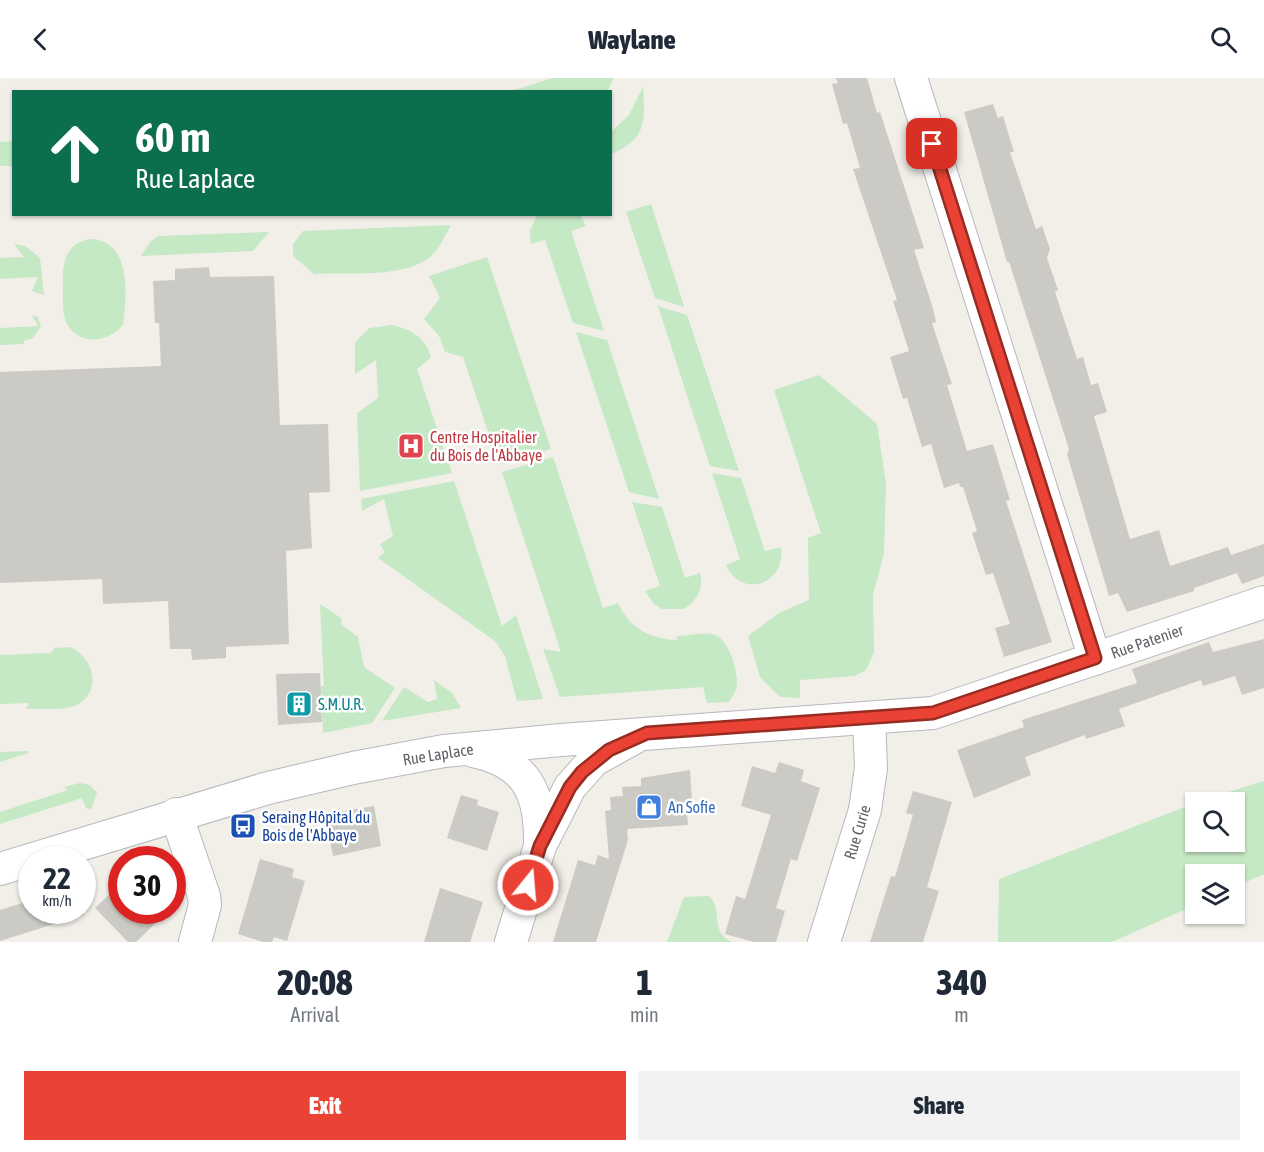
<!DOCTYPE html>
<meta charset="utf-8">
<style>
body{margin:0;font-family:"Asap Condensed",sans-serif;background:#f2f2f3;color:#1f2937;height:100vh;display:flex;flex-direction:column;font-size:22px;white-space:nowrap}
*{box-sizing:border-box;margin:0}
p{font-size:20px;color:#747a83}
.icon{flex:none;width:33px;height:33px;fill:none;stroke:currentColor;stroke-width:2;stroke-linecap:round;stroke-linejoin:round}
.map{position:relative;height:864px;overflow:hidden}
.panel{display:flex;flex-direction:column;background:#fff;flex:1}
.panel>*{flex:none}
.top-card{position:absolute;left:12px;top:12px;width:600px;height:126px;border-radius:0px;box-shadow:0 2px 4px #0004;background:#0b6e4f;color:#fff;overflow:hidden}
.tools{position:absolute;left:1185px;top:714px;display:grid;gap:12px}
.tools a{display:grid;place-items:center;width:60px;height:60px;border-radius:0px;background:#fff;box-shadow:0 2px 4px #0004;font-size:30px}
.speed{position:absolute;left:18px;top:768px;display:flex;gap:12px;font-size:30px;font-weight:700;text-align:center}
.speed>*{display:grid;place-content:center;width:78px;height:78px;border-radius:50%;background:#fff;box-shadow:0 2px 4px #0004;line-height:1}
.speed small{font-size:15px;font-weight:400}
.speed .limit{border:9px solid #d22;background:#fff;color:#111}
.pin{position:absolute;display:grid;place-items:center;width:51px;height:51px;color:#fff;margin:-26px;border-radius:12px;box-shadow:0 3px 9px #0006}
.me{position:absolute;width:66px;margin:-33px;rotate:17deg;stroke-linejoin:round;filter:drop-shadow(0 0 4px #0008)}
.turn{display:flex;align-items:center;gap:21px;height:126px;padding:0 24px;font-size:27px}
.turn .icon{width:78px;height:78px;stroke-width:2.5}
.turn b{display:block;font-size:42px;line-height:51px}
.eta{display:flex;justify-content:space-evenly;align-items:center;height:102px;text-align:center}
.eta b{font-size:36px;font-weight:800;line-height:42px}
.button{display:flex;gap:12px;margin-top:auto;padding:12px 24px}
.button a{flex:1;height:69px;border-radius:0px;background:#ea4335;color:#fff;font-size:24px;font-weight:800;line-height:69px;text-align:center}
.button a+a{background:#f2f2f3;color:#1f2937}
header{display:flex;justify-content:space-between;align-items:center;height:78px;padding:0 24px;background:#fff;font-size:27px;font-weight:800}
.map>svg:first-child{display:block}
</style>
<header><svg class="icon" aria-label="back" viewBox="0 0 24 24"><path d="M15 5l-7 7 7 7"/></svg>Waylane<svg class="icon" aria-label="search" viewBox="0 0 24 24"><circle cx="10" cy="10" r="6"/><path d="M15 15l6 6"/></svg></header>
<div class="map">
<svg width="1264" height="864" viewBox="0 0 1264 864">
<rect width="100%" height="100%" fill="#f1efe8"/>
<g fill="#c5e8c5">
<polygon points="552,0 613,0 613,1 608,13 512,13"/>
<path d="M 643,9 C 645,43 647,61 611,76 L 611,54 L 629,37 Z"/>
<polygon points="13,63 13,88 0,88 0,64"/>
<polygon points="651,126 684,228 684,229 655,220 626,134"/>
<polygon points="537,137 580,137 586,148 571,153 604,253 573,245 545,162 531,166 530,153"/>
<path d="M 451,147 C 445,157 440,170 431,178 C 405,201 347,194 314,196 L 293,178 L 293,166 L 303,153 Z"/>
<polygon points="269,154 253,173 141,178 150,164 158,158"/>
<path d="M 89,161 C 132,161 127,217 123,247 C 107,265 79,269 66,244 C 62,234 63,222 63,212 C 62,188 63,167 89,161 Z"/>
<polygon points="14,166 25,168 40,180 44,217 32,213 38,199 0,201 0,180 24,179"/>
<polygon points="487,179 551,371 499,386 463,279 445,274 439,258 424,241 440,220 429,198"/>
<polygon points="658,228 687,237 739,393 710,388"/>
<polygon points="32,237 38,239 41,248 33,260 24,263 24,266 0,267 0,250 38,248"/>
<path d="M 392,247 C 412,252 425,259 431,279 L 417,291 L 452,395 L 360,413 L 357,335 L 378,320 L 376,282 L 355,296 L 355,265 L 369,250 Z"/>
<polygon points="576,254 607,262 659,421 629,414"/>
<polygon points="819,297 877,346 886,405 884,475 873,517 874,574 866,592 855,598 800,602 800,620 780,619 760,599 748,558 779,535 809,522 808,460 821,455 774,312"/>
<path d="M 553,379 L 603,530 L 618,525 C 629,550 650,561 677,562 L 677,558 C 689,558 703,553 715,557 C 729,562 738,593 737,607 C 736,613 732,619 729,624 L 707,625 L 703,609 L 560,619 L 543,571 L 561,574 L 502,394 Z"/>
<path d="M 712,395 L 741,400 L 765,473 L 781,469 C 787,506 741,522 726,487 L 740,481 Z"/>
<polygon points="454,403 502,548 516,537 543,621 517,623 505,578 495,563 378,480 385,474 380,466 393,458 384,421 362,433 361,421"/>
<path d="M 632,424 L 662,429 L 685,500 L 700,495 C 704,511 697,522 684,531 L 662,531 L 654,526 L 645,513 L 660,508 Z"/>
<polygon points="320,526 341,540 342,547 358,559 364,589 395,610 372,645 323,655 321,608 324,608"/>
<path d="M 70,569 C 95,579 103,617 74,628 C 60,633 41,630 26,631 L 29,625 L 0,626 L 0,577 L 51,575 L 54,570 Z"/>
<polygon points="434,602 452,615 461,630 382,643 404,609 428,624 437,621"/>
<polygon points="28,673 28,675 0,684 0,674"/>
<polygon points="1264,703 1264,796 1235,809 1234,796 1196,796 1195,827 1112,864 998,864 999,801 1195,725 1196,764 1234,764 1234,724 1197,724"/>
<polygon points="80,705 90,707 97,715 91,731 86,730 82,720 0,746 0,734 68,712 64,709"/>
<path d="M 709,818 C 724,832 709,855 732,864 L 667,864 L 684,819 Z"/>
</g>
<g fill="#cccac5">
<polygon points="836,0 867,0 877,35 880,34 924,170 914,172 932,227 936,244 932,245 952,306 947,307 967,373 993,366 1010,422 1006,423 1052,564 1004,579 995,550 1010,546 993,495 986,497 972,455 977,453 963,409 960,409 959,405 944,410 931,366 922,369 907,320 903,321 890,279 909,273 893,223 897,222 853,91 860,90 847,45 843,46 832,6 838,5"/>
<polygon points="993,26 998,40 1003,38 1014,74 1010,74 1036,151 1042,148 1050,171 1047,180 1058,212 1055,214 1077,281 1083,279 1091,307 1098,305 1107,334 1094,338 1130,461 1159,452 1170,488 1228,469 1231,477 1264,466 1264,498 1242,506 1237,495 1194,510 1194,513 1127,534 1118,515 1109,518 1067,376 1069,371 1009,184 1007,184 964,34"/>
<polygon points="209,189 210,199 274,198 280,347 328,346 330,414 309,415 312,470 286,473 289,566 226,569 226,580 192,582 191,571 170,571 168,523 103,526 102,501 0,505 0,294 161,288 159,245 155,245 153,203 175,202 175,191"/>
<polygon points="1264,561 1264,610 1242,617 1235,598 1203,608 1201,602 1119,631 1125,648 1086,661 1085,657 1025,679 1031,697 974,720 957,672 1024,649 1022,642 1137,605 1132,591 1209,564 1213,574"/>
<polygon points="320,595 322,644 278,647 276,596"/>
<polygon points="779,684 804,692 801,703 820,710 797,783 791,781 776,830 785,833 776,864 754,864 725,856 736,818 745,821 771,737 741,728 752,688 775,695"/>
<polygon points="690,692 692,724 686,725 688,747 627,751 628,762 596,864 553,864 578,782 595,787 598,777 609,781 605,733 611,732 610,719 623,718 622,709 641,708 641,700"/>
<polygon points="913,713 952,724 927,809 939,813 923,864 870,864 891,798 895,799 913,737 906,735"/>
<polygon points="461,717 478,722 477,727 499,734 487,773 447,760"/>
<polygon points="374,728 381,768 333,778 325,736"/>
<polygon points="260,781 294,791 292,799 305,803 287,863 274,859 272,864 263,864 238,856"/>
<polygon points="122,804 122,832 169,832 136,864 128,864 95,830"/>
<polygon points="440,810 483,824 470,864 424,864"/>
<polygon points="32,822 32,832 82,832 83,837 0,863 0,832"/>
</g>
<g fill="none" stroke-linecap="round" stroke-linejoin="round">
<defs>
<g id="minor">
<polyline points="911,0 1095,581"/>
<path d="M 473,673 C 527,684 541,715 540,767"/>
<polyline points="176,736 204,818 205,827 195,864"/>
<polyline points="0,791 268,710 353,690 444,673 561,662 933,635 1264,524"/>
<polyline points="511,864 540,768 570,709 594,682 634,660"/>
<polyline points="824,864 865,732 871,690 869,641"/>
</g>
</defs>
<use href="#minor" stroke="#b5b8bc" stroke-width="34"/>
<use href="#minor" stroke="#fff" stroke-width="32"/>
</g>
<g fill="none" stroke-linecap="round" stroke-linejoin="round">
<defs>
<polyline id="route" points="528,807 540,768 570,709 582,694 609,672 647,655 933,635 1095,580 932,66"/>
</defs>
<use href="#route" stroke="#982c22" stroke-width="15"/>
<use href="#route" stroke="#ea4335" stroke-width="10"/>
</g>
<defs>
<symbol id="hospital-square" viewBox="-11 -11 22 22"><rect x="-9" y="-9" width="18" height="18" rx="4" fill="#e0444e" stroke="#fff"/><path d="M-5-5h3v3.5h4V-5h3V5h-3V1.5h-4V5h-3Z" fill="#fff"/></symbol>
<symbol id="building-square" viewBox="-11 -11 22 22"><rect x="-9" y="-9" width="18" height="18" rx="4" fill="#0f9aa8" stroke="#fff"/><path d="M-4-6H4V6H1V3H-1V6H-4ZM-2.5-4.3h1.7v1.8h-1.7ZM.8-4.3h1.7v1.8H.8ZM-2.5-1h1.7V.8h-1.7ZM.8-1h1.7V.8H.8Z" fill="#fff"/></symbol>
<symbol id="shop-square" viewBox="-11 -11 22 22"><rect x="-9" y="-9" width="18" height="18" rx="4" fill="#3f7fe0" stroke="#fff"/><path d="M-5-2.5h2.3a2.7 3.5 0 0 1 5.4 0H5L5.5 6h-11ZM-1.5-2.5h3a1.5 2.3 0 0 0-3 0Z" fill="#fff"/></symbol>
<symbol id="bus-square" viewBox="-11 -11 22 22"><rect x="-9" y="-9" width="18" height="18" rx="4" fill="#1a4fb4" stroke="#fff"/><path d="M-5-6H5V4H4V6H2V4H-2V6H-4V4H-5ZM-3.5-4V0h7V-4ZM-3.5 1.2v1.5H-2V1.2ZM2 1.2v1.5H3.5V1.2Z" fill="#fff"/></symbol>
</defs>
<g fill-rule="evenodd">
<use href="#hospital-square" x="396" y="353" width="30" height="30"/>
<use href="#building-square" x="284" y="611" width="30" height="30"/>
<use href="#shop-square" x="634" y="714" width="30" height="30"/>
<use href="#bus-square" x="228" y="733" width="30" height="30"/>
</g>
<g text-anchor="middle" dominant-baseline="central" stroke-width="5" stroke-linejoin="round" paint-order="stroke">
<g font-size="16" fill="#be3a42" stroke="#fff" text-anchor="start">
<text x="430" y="359">Centre Hospitalier<tspan x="430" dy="18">du Bois de l'Abbaye</tspan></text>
</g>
<g font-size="16" fill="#5f6368" stroke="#fff">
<text transform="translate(1147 563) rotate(-19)">Rue Patenier</text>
<text transform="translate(438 676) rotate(-9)">Rue Laplace</text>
<text transform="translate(857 754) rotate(-73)">Rue Curie</text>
</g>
<g font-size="16" fill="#0d838f" stroke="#fff" text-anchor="start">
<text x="318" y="626">S.M.U.R.</text>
</g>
<g font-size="16" fill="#366cbe" stroke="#fff" text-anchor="start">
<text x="668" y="729">An Sofie</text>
</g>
<g font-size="16" fill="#164399" stroke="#fff" text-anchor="start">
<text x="262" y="739">Seraing Hôpital du<tspan x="262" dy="18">Bois de l'Abbaye</tspan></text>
</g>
</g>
</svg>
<div class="tools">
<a><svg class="icon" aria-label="search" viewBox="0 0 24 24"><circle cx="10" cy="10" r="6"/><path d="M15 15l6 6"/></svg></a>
<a><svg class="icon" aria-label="layers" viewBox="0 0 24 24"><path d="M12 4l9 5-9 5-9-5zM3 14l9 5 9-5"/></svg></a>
</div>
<div class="speed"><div>22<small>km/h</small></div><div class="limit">30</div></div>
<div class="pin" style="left:932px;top:66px;background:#d93025"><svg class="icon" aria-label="arrive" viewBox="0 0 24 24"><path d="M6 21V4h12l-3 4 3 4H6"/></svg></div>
<svg class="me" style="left:528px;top:807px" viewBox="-20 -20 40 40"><circle r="17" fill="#ea4335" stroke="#fff" stroke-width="3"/><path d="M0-11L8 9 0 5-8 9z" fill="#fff"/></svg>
<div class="top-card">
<div class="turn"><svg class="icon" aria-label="ahead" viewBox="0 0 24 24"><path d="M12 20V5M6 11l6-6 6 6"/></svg><div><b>60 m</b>Rue Laplace</div></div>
</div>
</div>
<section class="panel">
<div class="eta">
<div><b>20:08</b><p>Arrival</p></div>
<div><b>1</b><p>min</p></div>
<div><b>340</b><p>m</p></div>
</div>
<div class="button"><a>Exit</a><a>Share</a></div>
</section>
